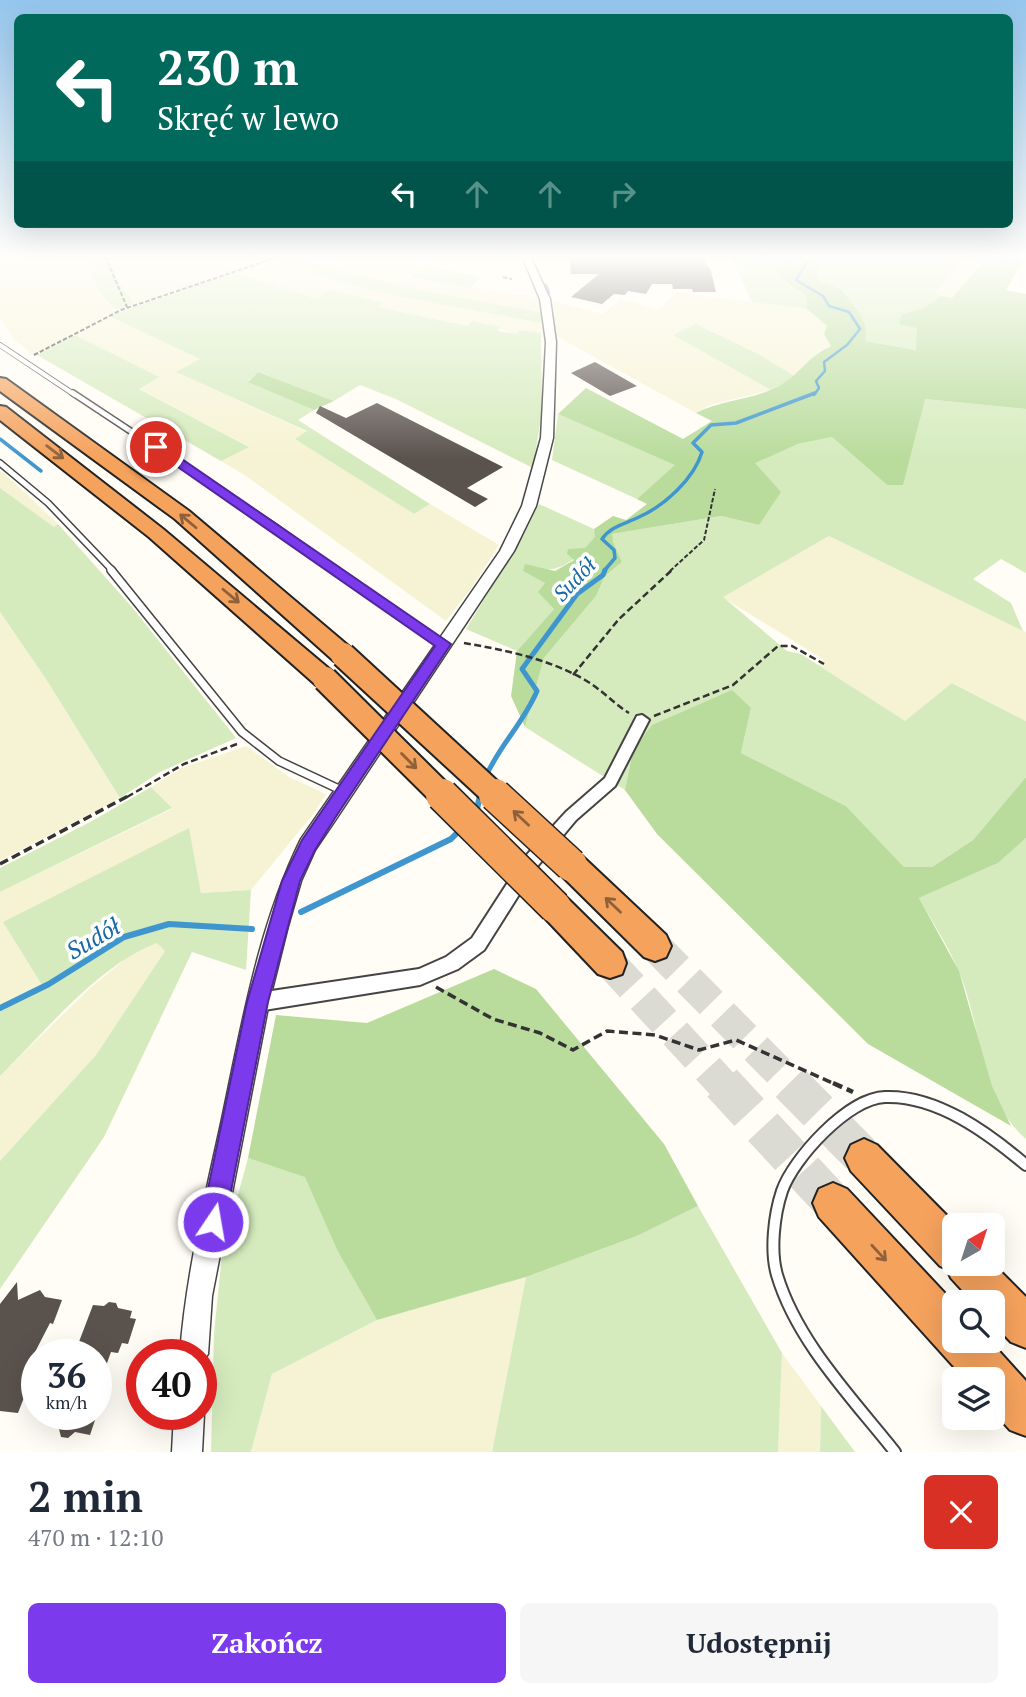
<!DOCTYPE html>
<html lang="pl">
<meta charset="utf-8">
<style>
body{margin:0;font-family:"PT Serif",serif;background:#f6f6f7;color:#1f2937;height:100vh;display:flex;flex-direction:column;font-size:26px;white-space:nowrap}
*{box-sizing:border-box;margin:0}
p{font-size:23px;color:#747a83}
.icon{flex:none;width:38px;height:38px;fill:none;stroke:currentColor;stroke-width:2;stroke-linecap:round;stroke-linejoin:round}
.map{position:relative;height:1452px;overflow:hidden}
.drawer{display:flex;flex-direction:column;background:#fff;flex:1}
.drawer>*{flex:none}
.hud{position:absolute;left:14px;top:14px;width:999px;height:214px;border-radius:10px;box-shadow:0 7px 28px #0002;background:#00695c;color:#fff;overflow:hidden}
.needle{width:46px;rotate:39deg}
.tools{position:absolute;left:942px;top:1213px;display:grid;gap:14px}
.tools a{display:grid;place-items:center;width:63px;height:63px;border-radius:10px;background:#fff;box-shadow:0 7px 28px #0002;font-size:35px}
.speed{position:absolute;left:21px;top:1339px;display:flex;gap:14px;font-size:35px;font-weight:700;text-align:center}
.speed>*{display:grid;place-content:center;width:91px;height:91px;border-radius:50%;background:#fff;box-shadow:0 7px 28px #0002;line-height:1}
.speed small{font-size:18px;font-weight:400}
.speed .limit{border:10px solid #d22;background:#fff;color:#111}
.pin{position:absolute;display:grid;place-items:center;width:60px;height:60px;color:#fff;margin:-30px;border:4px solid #fff;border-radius:50%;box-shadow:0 2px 7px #0007}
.me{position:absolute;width:77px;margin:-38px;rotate:12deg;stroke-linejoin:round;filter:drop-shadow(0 0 5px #0008)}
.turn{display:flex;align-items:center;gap:24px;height:147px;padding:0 28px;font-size:32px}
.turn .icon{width:91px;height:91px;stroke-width:2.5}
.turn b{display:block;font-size:49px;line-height:60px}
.lanes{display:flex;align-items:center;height:66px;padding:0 28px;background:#0003;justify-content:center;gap:35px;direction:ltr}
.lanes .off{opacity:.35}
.round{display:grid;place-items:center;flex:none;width:74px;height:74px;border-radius:10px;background:#f6f6f7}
.headline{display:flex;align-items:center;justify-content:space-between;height:119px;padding:0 28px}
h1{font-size:42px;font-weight:700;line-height:52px}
.primary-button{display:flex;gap:14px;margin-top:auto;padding:14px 28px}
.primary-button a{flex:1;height:80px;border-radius:10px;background:#7c3aed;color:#fff;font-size:28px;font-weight:700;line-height:80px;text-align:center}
.primary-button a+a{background:#f6f6f7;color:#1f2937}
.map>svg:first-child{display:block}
</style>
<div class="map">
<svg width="1026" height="1452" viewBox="0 0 1026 1452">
<rect width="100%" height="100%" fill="#fffdf5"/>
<g fill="#f6f3d4">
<polygon points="0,256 84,256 103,296 117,310 33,355 13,338 0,317"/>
<polygon points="108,256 250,256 256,264 134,304 119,281"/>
<polygon points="286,256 370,256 425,266 413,277 536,297 543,313 403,287"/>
<polygon points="967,256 985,257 952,298 933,294"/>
<polygon points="274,259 321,276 395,294 541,323 541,333 520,330 517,334 472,321 467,326 376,307 317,299 233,273"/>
<polygon points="677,292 807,309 827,326 831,345 818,352 796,377 762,356 697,324 674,335 771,390 710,405 696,413 556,336 553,301 603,314 620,299 659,309"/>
<polygon points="109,316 201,359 177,372 307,432 296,439 414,514 430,504 499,545 472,587 446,621 246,476 221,461 248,446 138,388 158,377 75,335"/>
<polygon points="0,471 6,475 58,524 54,527 0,488"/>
<polygon points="829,536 1026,632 1026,721 953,683 905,722 818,665 823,659 722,597"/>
<polygon points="0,612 46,679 120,798 0,861"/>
<polygon points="246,746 289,777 326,794 314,813 251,890 201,893 189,829 4,922 42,985 0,1005 0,892 172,809 151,787 182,768"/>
<polygon points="157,943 166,950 96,1055 0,1161 0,1076 90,988 134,952"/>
<polygon points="526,1277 492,1452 251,1452 272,1374 377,1320"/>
<polygon points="782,1353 821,1406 820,1452 778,1452"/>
</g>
<g fill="#d5ebbd">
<path d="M 84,256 L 108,256 L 119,281 L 134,304 L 117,310 C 99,296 92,276 84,256 Z"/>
<path d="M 286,256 L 404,287 L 543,313 L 541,323 C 452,305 358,294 274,259 Z"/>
<path d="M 727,256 C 742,256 764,251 775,262 C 781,267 781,276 785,282 C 796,295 806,285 807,309 L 752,302 L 734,263 Z"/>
<polygon points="822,256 967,256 934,293 941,296 922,309 917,350 865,341 860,314 841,289 820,282 816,276 824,261"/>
<polygon points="425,266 481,277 470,288 412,277"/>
<polygon points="233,273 317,299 330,290 382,303 377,307 467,326 472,321 500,327 498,331 517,334 520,330 541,333 542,411 533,468 396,399 360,385 334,401 258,372 248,381 314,410 298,420 430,504 414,514 295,439 307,431 176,372 200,359 109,316"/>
<polygon points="696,324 762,356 796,377 771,390 673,335"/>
<polygon points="75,335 159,377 139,389 249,447 221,461 37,355"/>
<polygon points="925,399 1026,409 1026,573 1001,559 973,579 1011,603 1023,631 829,536 723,597 787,651 801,654 905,721 952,683 1026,721 1026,777 973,840 932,867 904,867 846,806 741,753 751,708 633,750 625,790 525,727 544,658 596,596 605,576 622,562 612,542 612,534 721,516 759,525 754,463 798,444 832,437 887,485"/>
<polygon points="558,414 676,465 637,499 552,460"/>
<polygon points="0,488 54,527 58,524 131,606 236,738 160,772 120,798 46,679 0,612"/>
<path d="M 539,504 L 594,529 L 596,537 C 568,566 564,571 523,571 L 546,583 L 554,609 L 517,651 L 466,629 L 523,536 Z"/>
<polygon points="151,787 172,808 0,892 0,868 92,821"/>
<path d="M 189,828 L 201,893 L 251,890 L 246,970 L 192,952 L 104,1137 L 0,1289 L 0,1161 L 96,1055 L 165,951 L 157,943 C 98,965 45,1032 0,1076 L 0,1005 L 42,985 L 3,922 Z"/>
<path d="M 1026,838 L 1026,1139 C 979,1099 982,1023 958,970 C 948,945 932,922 919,898 L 998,863 Z"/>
<polygon points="248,1158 305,1176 337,1250 377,1320 272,1374 251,1452 211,1452 214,1334 222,1254"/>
<polygon points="698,1206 782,1353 778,1452 492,1452 526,1277 637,1236"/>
<polygon points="821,1406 855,1452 820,1452"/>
</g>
<g fill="#b9dc9c">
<path d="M 765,256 L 779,256 L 790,260 L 794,256 L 822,256 L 824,261 L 816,276 L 820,282 L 841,289 L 860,314 L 866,328 L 865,341 L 916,350 L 917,328 L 899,324 L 902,314 L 922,309 L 941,296 L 952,298 L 988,256 L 1026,256 L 1006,290 L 1026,294 L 1026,409 L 925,399 L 903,485 L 887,485 L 832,437 L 798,444 L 755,463 L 781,492 L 759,525 L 721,516 L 612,534 L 613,542 L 622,562 L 605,576 L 596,596 L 544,658 L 525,727 L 511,696 L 517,651 L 554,609 L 538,592 L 545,583 L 523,571 L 525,564 L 555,571 L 574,560 L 567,554 L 568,549 L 585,548 L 595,537 L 594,529 L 613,516 L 626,520 L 647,504 L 637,499 L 675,465 L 558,414 L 586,388 L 683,439 L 712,421 L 696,413 C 721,400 750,400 775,388 C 800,376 806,357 831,346 L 824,334 L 827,326 L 807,309 C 806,286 799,295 787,283 C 777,274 780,265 765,256 Z"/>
<polygon points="258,372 334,401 314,410 248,382"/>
<polygon points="732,690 751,708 741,753 846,806 904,867 932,867 973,840 1026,777 1026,838 998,863 919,898 959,971 992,1086 1011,1126 868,1044 657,834 625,790 633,750 652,725"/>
<polygon points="494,969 536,989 664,1144 698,1206 637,1236 526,1277 377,1320 337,1250 305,1177 248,1158 276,1015 367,1023"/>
</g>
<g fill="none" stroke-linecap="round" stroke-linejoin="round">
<g stroke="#3f96cf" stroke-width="2.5">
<polyline points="811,256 796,280 823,296 829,306 849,312 860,329 847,345 824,362 825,371 816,381 819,388 814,395"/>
<polyline points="546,285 549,293"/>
</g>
<g stroke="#3f96cf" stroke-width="3.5">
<polyline points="0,439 41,471"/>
<path d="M 604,571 L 615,558 L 614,550 L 602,539 C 611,526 625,524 639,517 C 664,506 694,479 702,452 L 693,443 L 711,425 L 736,423 L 815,393"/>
</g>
<g stroke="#3f96cf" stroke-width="5">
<path d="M 486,776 C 500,745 524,722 537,691 L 522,669 L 577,594 L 603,575 L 605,570"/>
<polyline points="480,797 481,793"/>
</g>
<g stroke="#3f96cf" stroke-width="6">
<polyline points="476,814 480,795"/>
<polyline points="301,912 451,839 462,828"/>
<polyline points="0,1008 49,984 124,937 169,924 252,929"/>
</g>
</g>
<g fill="#5a524d">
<polygon points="569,256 701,256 711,271 716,292 693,292 692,289 673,289 672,284 652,284 646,294 628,291 625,295 614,294 602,304 571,297 599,274 571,274"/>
<polygon points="595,362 637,386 610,396 571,373"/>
<polygon points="377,403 503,467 467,488 488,499 475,507 316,413 320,406 346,418"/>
<polygon points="17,1282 18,1300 40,1290 45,1297 62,1300 53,1324 50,1323 34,1354 36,1361 28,1382 30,1382 18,1413 0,1411 0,1304"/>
<polygon points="109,1302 116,1303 118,1308 132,1311 130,1318 136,1319 128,1344 122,1343 118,1353 111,1352 98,1388 96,1354 82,1354 85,1348 77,1347 93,1305 104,1306"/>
<polygon points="65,1414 97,1414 90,1435 75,1432 68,1438 61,1437 59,1429"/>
</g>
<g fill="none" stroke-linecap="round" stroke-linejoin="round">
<g stroke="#dbdad3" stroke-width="32" stroke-dasharray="32 16" stroke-linecap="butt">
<polyline points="655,946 792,1085"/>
<polyline points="610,963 723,1085"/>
</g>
<g stroke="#dbdad3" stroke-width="40" stroke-dasharray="40 20" stroke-linecap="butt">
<polyline points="722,1083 833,1203"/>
<polyline points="790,1083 864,1158"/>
</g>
<defs>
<polyline id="service-far3" points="0,345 75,395"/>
<g id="service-far2">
<polyline points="73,393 274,526 337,571"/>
<polyline points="0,463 48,503 113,571"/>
</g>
<g id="service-far1">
<polyline points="111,570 242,732 279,761 343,791"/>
<polyline points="335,570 443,644"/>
</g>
<path id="service" d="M 895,1452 C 853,1399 797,1342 777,1275 C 770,1251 774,1215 782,1191 C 793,1159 848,1098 885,1097 C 937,1095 988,1133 1026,1165"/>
<polygon id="minor" points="642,715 649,720 615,786 576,820 535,869 484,950 458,969 420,985 258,1011 252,1008 249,1002 252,996 258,993 419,969 446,957 472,938 523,859 566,812 605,778 637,716"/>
<g id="tertiary">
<path d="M 522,256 L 530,256 L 550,299 L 556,342 L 553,438 L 536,506 L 514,551 L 336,819 L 315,850 L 301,881 L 288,926 L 269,1002 L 212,1296 L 208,1354 L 201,1365 L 201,1354 L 180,1354 C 186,1274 205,1198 222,1119 C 242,1024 258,927 301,839 L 500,551 L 522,506 L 541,438 L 546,342 L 540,299 Z"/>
<polygon points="201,1407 204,1414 202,1452 172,1452 174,1414 201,1414"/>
</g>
<g id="motorway">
<polygon points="0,378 6,379 189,511 352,649 355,655 352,661 343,664 334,661 175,519 0,391"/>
<polygon points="0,406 6,407 163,529 334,673 337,679 334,685 325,688 316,685 149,537 0,420"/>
<polygon points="571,852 582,856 666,935 671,946 666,957 655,961 644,957 560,874 556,865 560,856"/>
<polygon points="555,893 566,897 622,952 626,963 622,974 610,978 598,974 544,917 539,907 544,897"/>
<polygon points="864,1139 877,1145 956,1225 954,1225 954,1264 992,1263 1026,1297 1026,1348 1011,1342 992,1322 992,1302 973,1302 951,1278 947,1269 940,1266 851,1171 845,1158 851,1145"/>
<polygon points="833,1183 847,1189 954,1303 954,1340 989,1340 1026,1381 1026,1436 1010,1430 992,1410 992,1379 965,1379 819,1217 813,1203 819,1189"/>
</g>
</defs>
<use href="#service-far3" stroke="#444" stroke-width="6"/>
<use href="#service-far2" stroke="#444" stroke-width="8"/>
<use href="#service-far1" stroke="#444" stroke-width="10"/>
<use href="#service" stroke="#444" stroke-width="14"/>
<use href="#minor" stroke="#444" stroke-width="4"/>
<use href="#tertiary" stroke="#444" stroke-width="3"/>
<use href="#motorway" stroke="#222" stroke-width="4"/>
<g stroke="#333" stroke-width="2" stroke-dasharray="4.5 2" stroke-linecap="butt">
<polyline points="105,256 127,307"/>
<polyline points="503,277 512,279"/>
<polyline points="34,355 121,310 281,256"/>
<polyline points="670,571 704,540 715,489"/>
</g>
<g stroke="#333" stroke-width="2.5" stroke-dasharray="7 3.5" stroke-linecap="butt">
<path d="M 464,643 C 505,650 549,659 585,680 C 601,689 613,703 629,713"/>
<polyline points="573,675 619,619 672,570"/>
<polyline points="654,716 733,685 778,646 792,646 824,664"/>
<polyline points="127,797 184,764 237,744"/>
</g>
<g stroke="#333" stroke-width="3.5" stroke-dasharray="9 4.5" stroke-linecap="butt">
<polyline points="0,864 130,795"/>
<polyline points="436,987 493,1019 540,1033 573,1050 607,1031 655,1035 699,1050 736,1040 837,1085"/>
</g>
<polyline stroke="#333" stroke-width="4.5" stroke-dasharray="10 5" stroke-linecap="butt" points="833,1083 853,1092"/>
<use href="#service-far3" stroke="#fff" stroke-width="4.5"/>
<use href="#service-far2" stroke="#fff" stroke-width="5"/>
<use href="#service-far1" stroke="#fff" stroke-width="7"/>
<use href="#service" stroke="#fff" stroke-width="10"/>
<use href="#minor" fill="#fff" fill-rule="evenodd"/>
<use href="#tertiary" fill="#fff" fill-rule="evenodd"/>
<use href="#motorway" fill="#f5a25d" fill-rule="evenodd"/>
<defs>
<g id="motorway-bridge-far1">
<polyline points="343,655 497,797"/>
<polyline points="325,679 444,797"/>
</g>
<g id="motorway-bridge">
<polyline points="442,795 555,907"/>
<polyline points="495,795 571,865"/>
</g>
</defs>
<use href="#motorway-bridge-far1" stroke="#222" stroke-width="28" stroke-linecap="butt"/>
<use href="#motorway-bridge" stroke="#222" stroke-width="35" stroke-linecap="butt"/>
<use href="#motorway-bridge-far1" stroke="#f5a25d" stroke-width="24"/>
<use href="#motorway-bridge" stroke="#f5a25d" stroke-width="32"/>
</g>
<defs><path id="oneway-shaft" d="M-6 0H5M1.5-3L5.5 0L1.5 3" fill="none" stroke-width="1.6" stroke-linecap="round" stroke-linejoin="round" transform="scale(1.75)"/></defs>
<g stroke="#8e613b">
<use href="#oneway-shaft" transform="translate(55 452) rotate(37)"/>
<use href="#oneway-shaft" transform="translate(188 521) rotate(-140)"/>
<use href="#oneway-shaft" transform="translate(231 596) rotate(40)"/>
<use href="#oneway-shaft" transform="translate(409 761) rotate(45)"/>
<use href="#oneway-shaft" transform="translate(521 818) rotate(-137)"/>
<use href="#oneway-shaft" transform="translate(613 905) rotate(-136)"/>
<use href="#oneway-shaft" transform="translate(879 1253) rotate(47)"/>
</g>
<linearGradient id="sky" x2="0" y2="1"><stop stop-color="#95c6ee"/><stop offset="0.56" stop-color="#fffefa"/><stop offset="1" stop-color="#fffefa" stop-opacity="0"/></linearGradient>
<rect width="1026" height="459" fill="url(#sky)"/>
<polygon fill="#7c3aed" stroke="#51269a" stroke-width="2" points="152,444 160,444 451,644 335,818 315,850 300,881 268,1002 225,1222 221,1230 213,1234 204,1230 201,1222 247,1002 282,881 302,840 435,646 152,449"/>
<g text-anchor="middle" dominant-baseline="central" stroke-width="7" stroke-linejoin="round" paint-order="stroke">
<g font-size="21" font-style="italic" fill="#1768a6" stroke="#fff">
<text transform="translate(574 579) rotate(-46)">Sudół</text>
</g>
<g font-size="24" font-style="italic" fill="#1768a6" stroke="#fff">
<text transform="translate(93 938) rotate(-30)">Sudół</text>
</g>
</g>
</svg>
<div class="tools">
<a><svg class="needle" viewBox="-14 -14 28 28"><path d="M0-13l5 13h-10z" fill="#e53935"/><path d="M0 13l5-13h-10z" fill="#747a83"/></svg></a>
<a><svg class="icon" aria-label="search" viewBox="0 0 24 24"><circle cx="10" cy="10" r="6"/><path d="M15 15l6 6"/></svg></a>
<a><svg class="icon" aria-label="layers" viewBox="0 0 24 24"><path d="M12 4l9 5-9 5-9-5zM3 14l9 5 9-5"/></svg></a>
</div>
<div class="speed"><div>36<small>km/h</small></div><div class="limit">40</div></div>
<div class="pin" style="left:156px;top:447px;background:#d93025"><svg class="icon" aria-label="arrive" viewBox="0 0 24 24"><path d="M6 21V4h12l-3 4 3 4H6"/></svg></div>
<svg class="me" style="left:213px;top:1222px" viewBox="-20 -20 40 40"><circle r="17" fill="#7c3aed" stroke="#fff" stroke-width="3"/><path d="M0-11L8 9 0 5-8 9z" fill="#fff"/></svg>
<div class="hud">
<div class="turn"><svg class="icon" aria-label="left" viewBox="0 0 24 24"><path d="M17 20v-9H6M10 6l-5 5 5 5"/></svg><div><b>230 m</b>Skręć w lewo</div></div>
<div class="lanes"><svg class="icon" aria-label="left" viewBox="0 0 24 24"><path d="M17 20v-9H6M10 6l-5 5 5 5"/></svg><svg class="icon off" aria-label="ahead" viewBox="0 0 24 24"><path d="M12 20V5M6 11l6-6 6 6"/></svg><svg class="icon off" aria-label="ahead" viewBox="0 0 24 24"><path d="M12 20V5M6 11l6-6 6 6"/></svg><svg class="icon off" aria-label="right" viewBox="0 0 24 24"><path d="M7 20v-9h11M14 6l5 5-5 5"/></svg></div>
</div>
</div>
<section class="drawer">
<div class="headline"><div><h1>2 min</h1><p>470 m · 12:10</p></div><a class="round" style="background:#d93025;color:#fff"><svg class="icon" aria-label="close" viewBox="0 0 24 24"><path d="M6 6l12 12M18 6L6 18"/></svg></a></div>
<div class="primary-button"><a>Zakończ</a><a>Udostępnij</a></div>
</section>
